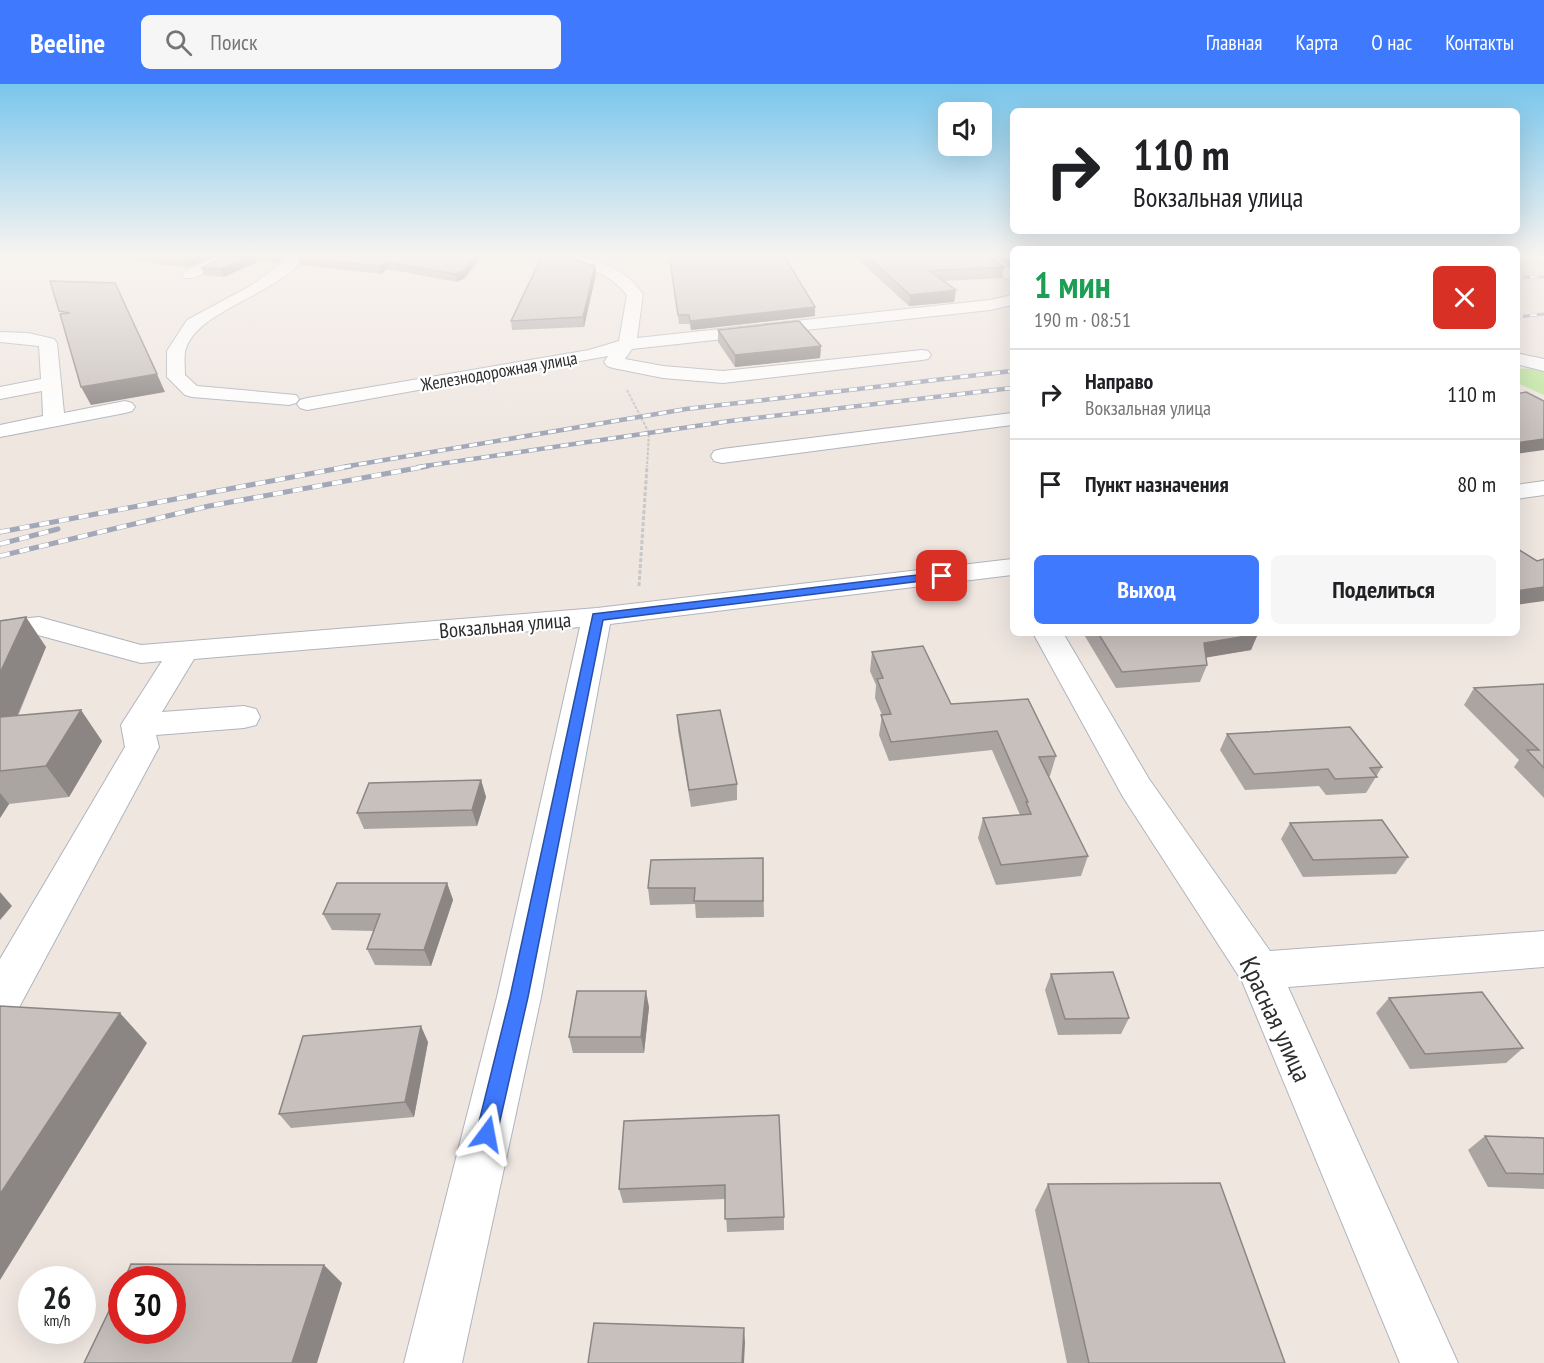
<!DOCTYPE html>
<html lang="ru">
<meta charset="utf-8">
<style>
body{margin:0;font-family:"PT Sans Narrow",sans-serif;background:#f6f6f6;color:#202124;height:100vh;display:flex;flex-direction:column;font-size:22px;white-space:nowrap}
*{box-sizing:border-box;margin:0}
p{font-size:20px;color:#757577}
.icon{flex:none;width:33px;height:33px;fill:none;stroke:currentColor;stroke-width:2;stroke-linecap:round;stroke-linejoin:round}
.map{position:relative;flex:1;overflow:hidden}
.sheet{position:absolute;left:1010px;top:162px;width:510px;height:390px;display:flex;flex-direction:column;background:#fff;border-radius:9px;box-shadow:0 6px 24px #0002}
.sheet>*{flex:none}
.guide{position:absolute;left:1010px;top:24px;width:510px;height:126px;border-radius:9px;box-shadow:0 6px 24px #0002;background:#fff;color:#202124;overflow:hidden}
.buttons{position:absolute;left:938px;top:18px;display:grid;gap:12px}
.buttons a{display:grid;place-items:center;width:54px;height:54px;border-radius:9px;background:#fff;box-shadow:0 6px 24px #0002;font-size:30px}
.speed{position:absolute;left:18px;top:1182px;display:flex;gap:12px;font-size:30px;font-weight:700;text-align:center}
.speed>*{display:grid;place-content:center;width:78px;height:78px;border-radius:50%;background:#fff;box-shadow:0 6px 24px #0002;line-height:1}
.speed small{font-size:15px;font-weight:400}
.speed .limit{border:9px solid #d22;background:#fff;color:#111}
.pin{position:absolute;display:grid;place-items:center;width:51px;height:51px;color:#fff;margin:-26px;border-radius:12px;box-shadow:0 3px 9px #0006}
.me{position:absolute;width:66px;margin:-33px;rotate:13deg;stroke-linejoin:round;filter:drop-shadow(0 0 4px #0008)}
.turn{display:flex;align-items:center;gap:21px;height:126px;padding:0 24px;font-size:27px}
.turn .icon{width:78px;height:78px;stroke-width:2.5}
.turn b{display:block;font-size:42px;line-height:51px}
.round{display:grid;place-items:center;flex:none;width:63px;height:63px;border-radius:9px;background:#f6f6f6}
.overview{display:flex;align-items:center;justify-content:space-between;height:102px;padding:0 24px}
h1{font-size:36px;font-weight:700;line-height:45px;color:#1e9e55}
.primary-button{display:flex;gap:12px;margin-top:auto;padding:12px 24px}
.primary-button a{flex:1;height:69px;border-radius:9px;background:#3e79fe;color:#fff;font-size:24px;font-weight:700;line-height:69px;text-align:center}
.primary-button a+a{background:#f6f6f6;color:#202124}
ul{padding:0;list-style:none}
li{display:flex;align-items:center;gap:18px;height:90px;padding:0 24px;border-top:2px solid #e0e0e0}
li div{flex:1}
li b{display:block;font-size:22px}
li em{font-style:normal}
header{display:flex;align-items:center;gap:36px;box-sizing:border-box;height:84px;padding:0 30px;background:#3e79fe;color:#fff}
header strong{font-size:28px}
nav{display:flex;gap:33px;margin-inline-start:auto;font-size:21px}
.search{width:420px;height:54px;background:#f6f6f6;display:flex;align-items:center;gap:15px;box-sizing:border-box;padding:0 21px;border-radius:9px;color:#757577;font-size:22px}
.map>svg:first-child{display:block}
</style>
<header>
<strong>Beeline</strong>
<div class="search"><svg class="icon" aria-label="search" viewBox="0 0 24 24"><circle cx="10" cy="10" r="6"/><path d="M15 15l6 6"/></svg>Поиск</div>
<nav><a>Главная</a><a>Карта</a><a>О нас</a><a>Контакты</a></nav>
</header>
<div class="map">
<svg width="1544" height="1279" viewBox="0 0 1544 1279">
<rect width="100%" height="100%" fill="#efe6e0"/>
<polygon fill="#bee69c" points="1539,284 1544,286 1544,311 1517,299 1516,285"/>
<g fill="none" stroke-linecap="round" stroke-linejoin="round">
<defs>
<g id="minor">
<polygon points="224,170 243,170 194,194 184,194 182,191 184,188"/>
<path d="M 292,170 L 306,170 C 284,210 194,225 185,268 C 184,275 185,284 185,291 L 197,302 L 296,311 L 299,315 L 296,319 L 289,321 L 192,313 L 185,311 L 167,293 L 167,267 L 187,236 L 250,202 L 289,174 Z"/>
<path d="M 524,170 C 568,170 615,171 643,210 L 637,254 L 990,216 L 1012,211 L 1012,221 L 990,226 L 632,265 L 625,275 L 663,282 L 723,287 L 922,266 L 928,267 L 931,271 L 928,275 L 922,276 L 723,299 L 663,294 L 613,284 L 607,282 L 604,278 L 608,272 L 307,326 L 300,324 L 297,320 L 300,316 L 307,314 L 589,266 L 619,257 L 627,211 C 601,180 568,179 531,174 Z"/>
<polygon points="972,170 989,170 1012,186 1012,196 1007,195"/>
<polygon points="1516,170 1544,170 1544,176 1516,177"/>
<polygon points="0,248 28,249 54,255 57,259 64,329 125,317 132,319 135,323 132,327 125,329 0,353 0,341 43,332 42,307 0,315 0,303 41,295 39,262 0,258"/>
<polygon points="1516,269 1544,275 1544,287 1516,280"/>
<polygon points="1012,329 1012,341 722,379 714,377 711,372 714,367 722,365"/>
<polygon points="1544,397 1544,411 1516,415 1516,401"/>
<polygon points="1012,475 1012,491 610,540 541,913 462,1279 404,1279 497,913 580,543 194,575 162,628 244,622 256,625 260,633 256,641 244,644 156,651 159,663 16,929 0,935 0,875 125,663 121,641 162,577 141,579 38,551 0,555 0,537 39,533 141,561 597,524"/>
<polygon points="1033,549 1063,549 1149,695 1270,867 1544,847 1544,883 1288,903 1458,1279 1400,1279 1242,897 1123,713"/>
</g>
</defs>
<use href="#minor" stroke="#b0b4bd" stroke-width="2"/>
<polyline stroke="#c8c8c8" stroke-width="2" stroke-dasharray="3 1.5" stroke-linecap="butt" points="627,306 649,349 647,383"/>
<polyline stroke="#c8c8c8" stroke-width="3" stroke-dasharray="4 2" stroke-linecap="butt" points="639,502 647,382"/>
<use href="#minor" fill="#fff" fill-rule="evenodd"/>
<defs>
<g id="rail-far2">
<polyline points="1516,193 1544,193"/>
<polyline points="1516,233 1544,230"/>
</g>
<g id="rail-far1">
<polyline points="343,383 686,325 1012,287"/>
<polyline points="418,383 730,337 1012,304"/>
</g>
<g id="rail">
<polyline points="0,448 351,382"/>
<polyline points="0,460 58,445"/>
<polyline points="0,472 209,422 428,382"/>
</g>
</defs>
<use href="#rail-far2" stroke="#a2a8b8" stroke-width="3"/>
<use href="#rail-far1" stroke="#a2a8b8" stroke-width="4.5"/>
<use href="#rail" stroke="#a2a8b8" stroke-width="5"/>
<use href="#rail-far2" stroke="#fff" stroke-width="2" stroke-dasharray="7" stroke-linecap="butt"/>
<use href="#rail-far1" stroke="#fff" stroke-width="3" stroke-dasharray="8" stroke-linecap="butt"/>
<use href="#rail" stroke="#fff" stroke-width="4" stroke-dasharray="10" stroke-linecap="butt"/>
</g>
<g fill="#aba5a2">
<polygon points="89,170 218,170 187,184"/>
<polygon points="230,170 289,170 278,179 259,177 224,193 204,191 201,184"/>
<polygon points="483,170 465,194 457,198 387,185 381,190 300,181 298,174"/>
<polygon points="567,170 596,170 596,175"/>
<polygon points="669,170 783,170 815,223 815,232 691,246 690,240 679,240"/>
<polygon points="852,170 985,170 1004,183 1002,194 944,197 956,206 954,218 909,222"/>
<polygon points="992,170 1012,170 1012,184"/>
<polygon points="595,182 596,190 584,243 512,246 511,237"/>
<polygon points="718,246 821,262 820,274 735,283 718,258"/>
<polygon points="0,537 46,563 18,632 102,657 69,713 9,720 0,734"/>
<polygon points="1083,549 1257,549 1251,566 1206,573 1207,581 1200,598 1116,604"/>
<polygon points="872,568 951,620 1056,672 1050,692 1048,692 1088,772 1081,792 996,801 978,754 983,734 1020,731 992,666 889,677 879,651 882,631 875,614 876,601 870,587"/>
<polygon points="1544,600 1544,714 1514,683 1519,676 1464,621 1474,604"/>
<polygon points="677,631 737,700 737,716 691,723 678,647"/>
<polygon points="1227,650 1382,683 1366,709 1326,711 1319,702 1245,706 1220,666"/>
<polygon points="481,696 486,713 477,742 364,745 357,729"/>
<polygon points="1290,739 1408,773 1396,790 1303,793 1281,755"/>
<polygon points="763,774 764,833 696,834 695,820 650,821 648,804"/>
<polygon points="447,799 453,816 431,882 375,881 367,865 374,847 332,846 323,830"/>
<polygon points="1051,890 1129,934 1121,950 1058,951 1045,906"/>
<polygon points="1389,914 1523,964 1506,979 1410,985 1376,929"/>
<polygon points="649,923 644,969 573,969 569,953"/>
<polygon points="428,958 414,1033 291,1044 279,1030"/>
<polygon points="624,1037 784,1133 784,1146 727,1148 725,1115 623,1119 619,1105"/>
<polygon points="1485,1052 1544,1054 1544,1105 1488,1103 1468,1066"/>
<polygon points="1048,1100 1285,1279 1067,1279 1035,1126"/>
</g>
<g fill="#8b8684">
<polygon points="199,170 218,170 187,184 184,177"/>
<polygon points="254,170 256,170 259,177 224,193 221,185"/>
<polygon points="278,170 289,170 278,179 276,171"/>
<polygon points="476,170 483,170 465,194 457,198 455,190"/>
<polygon points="385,178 387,185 381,190 379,182"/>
<polygon points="595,182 596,190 584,243 583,233"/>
<polygon points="956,206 954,218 909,222 910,211"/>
<polygon points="815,223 815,232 691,246 690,237"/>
<polygon points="821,262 820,274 735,283 735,271"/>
<polygon points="157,290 165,308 91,321 81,303"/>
<polygon points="1544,355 1544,366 1516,370 1516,359"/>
<polygon points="1544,503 1544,517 1516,521 1516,507"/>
<polygon points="26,533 46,563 17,632 0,636 0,589"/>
<polygon points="1340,549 1357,549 1338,552"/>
<polygon points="1258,550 1251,566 1198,575 1204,559"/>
<polygon points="81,626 102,657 69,713 46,682"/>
<polygon points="481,696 486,713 477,742 472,726"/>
<polygon points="0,709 9,720 0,734"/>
<polygon points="447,799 453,816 431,882 424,866"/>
<polygon points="0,808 12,822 0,836"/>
<polygon points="646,907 649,923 644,969 641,953"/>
<polygon points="120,929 147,959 0,1196 0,1110"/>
<polygon points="421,942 428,958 414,1033 405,1018"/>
<polygon points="324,1181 342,1199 317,1279 292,1279"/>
<polygon points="744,1244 745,1259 744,1279 742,1279"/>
</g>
<g fill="#c7c0bc" stroke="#8b8684" stroke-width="1.5">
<polygon points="138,170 199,170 184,177"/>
<polygon points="230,170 254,170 221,185 201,184"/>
<polygon points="301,170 476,170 464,187 455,190 385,178 379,182 298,174"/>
<polygon points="543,170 569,174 595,182 583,233 511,237"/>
<polygon points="669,170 783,170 815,223 690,237 689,231 678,231"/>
<polygon points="865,170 985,170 1004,183 930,187 956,206 910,211"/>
<polygon points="50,197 115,199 157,290 81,303 60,230 70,229 59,227"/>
<polygon points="799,237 821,262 735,271 718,246"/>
<polygon points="1526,308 1544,317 1544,355 1516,359 1516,310"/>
<polygon points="1516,464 1537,477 1544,475 1544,503 1516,507"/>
<polygon points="26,533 0,589 0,537"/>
<polygon points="1098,549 1257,549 1258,550 1204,559 1207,581 1122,588"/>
<polygon points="923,562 951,620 1028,615 1056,672 1039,673 1088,772 1001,781 983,734 1031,730 1026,718 1028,718 997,647 891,658 881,631 891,630 877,595 883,594 872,568"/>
<polygon points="1544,600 1544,684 1527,666 1539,666 1474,604"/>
<polygon points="81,626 46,682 0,687 0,633"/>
<polygon points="720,626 737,700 689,706 677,631"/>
<polygon points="1350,643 1382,683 1370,684 1377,693 1335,695 1328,685 1254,690 1227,650"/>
<polygon points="481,696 472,726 357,729 369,699"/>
<polygon points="1382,736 1408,773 1313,776 1290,739"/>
<polygon points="763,774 763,817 694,817 695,804 648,804 651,776"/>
<polygon points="337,799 447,799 424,866 367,865 380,830 323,830"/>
<polygon points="1113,888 1129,934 1065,935 1051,890"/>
<polygon points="577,907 646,907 641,953 569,953"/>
<polygon points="1482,908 1523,964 1425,970 1389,914"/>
<polygon points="0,922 120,929 0,1110"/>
<polygon points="421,942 405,1018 279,1030 303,952"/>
<polygon points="779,1031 784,1133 725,1135 725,1101 619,1105 624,1037"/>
<polygon points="1485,1052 1544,1054 1544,1090 1506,1089"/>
<polygon points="1220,1099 1285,1279 1089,1279 1048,1100"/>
<polygon points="131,1180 324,1181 292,1279 84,1279 122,1200 122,1246 172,1246 172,1196 124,1196"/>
<polygon points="594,1239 744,1244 742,1279 588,1279"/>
</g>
<linearGradient id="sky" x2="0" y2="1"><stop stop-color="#79c6ec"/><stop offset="0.49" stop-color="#f8f4f1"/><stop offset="1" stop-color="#f8f4f1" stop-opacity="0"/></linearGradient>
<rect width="1544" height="349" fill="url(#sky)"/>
<polygon fill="#3e79fe" stroke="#284fa5" stroke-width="1.5" points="942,488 947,492 946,494 603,536 528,913 497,1050 494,1057 487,1060 479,1057 476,1050 510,913 593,530"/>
<g text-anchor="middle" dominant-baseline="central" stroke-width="4.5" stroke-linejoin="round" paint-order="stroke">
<g font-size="18" fill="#2d2d2d" stroke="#fff">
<text transform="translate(499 287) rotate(-10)">Железнодорожная улица</text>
</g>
<g font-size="21" fill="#2d2d2d" stroke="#fff">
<text transform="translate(505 541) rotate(-5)">Вокзальная улица</text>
</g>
<g font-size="26" fill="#2d2d2d" stroke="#fff">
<text transform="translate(1276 935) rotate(65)">Красная улица</text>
</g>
</g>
</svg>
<div class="buttons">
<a><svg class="icon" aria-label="sound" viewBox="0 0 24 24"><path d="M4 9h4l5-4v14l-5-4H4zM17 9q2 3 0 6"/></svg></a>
</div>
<div class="speed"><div>26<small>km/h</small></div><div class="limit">30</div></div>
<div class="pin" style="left:942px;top:492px;background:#d93025"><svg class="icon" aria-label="arrive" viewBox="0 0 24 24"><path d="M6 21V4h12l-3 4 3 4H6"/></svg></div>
<svg class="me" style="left:487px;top:1050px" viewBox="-20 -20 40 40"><path d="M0-17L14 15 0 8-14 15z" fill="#3e79fe" stroke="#fff" stroke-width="4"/></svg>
<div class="guide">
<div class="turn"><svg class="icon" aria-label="right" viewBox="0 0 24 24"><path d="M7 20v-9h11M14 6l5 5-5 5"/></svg><div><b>110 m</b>Вокзальная улица</div></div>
</div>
<section class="sheet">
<div class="overview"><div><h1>1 мин</h1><p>190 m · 08:51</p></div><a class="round" style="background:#d93025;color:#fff"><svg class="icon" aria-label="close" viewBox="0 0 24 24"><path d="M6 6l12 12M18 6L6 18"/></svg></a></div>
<ul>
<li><svg class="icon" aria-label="right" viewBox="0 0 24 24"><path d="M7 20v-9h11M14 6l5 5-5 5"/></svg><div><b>Направо</b><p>Вокзальная улица</p></div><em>110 m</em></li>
<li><svg class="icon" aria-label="arrive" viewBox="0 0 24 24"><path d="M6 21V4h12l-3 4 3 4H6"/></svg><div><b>Пункт назначения</b></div><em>80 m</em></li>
</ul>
<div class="primary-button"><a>Выход</a><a>Поделиться</a></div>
</section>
</div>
